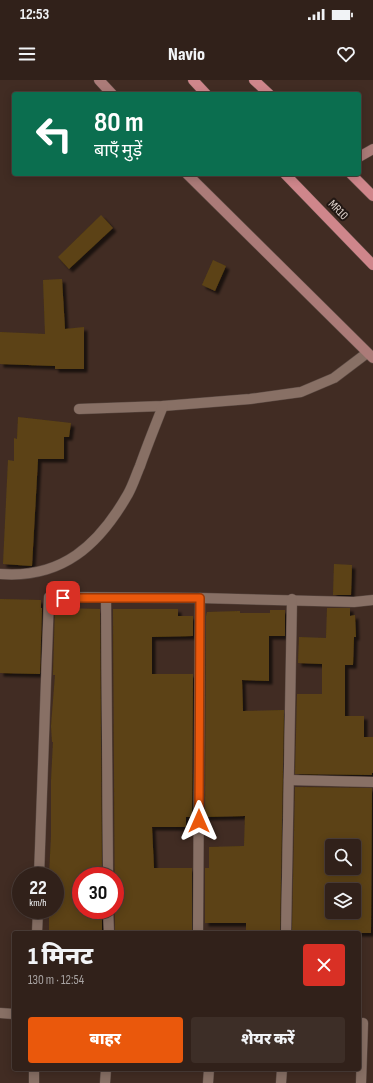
<!DOCTYPE html>
<html lang="hi">
<meta charset="utf-8">
<style>
body{margin:0;font-family:"Sofia Sans Condensed","Noto Sans Devanagari",sans-serif;background:#3d2e27;color:#f1f3f6;height:100vh;display:flex;flex-direction:column;font-size:15px;white-space:nowrap}
*{box-sizing:border-box;margin:0}
p{font-size:13px;color:#a8a3a2}
.icon{flex:none;width:22px;height:22px;fill:none;stroke:currentColor;stroke-width:2;stroke-linecap:round;stroke-linejoin:round}
.map{position:relative;flex:1;overflow:hidden}
.details{position:absolute;left:12px;top:851px;width:349px;height:140px;display:flex;flex-direction:column;background:#31211a;border-radius:4px;box-shadow:0 2px 10px #0003,0 0 0 1px #4c3e39}
.details>*{flex:none}
.top-card{position:absolute;left:12px;top:12px;width:349px;height:84px;border-radius:4px;box-shadow:0 2px 10px #0003,0 0 0 1px #4c3e39;background:#0b6e4f;color:#fff;overflow:hidden}
.fabs{position:absolute;left:325px;top:759px;display:grid;gap:8px}
.fabs a{display:grid;place-items:center;width:36px;height:36px;border-radius:4px;background:#31211a;box-shadow:0 2px 10px #0003,0 0 0 1px #4c3e39;font-size:20px}
.speed{position:absolute;left:12px;top:787px;display:flex;gap:8px;font-size:20px;font-weight:700;text-align:center}
.speed>*{display:grid;place-content:center;width:52px;height:52px;border-radius:50%;background:#31211a;box-shadow:0 2px 10px #0003,0 0 0 1px #4c3e39;line-height:1}
.speed small{font-size:10px;font-weight:400}
.speed .limit{border:6px solid #d22;background:#fff;color:#111}
.pin{position:absolute;display:grid;place-items:center;width:34px;height:34px;color:#fff;margin:-17px;border-radius:8px;box-shadow:0 2px 6px #0006}
.me{position:absolute;width:44px;margin:-22px;rotate:0deg;stroke-linejoin:round;filter:drop-shadow(0 0 3px #0008)}
.turn{display:flex;align-items:center;gap:14px;height:84px;padding:0 16px;font-size:18px}
.turn .icon{width:52px;height:52px;stroke-width:2.5}
.turn b{display:block;font-size:28px;line-height:34px}
.round{display:grid;place-items:center;flex:none;width:42px;height:42px;border-radius:4px;background:#3d2e27}
.summary{display:flex;align-items:center;justify-content:space-between;height:68px;padding:0 16px}
h1{font-size:24px;font-weight:800;line-height:30px}
.action{display:flex;gap:8px;margin-top:auto;padding:8px 16px}
.action a{flex:1;height:46px;border-radius:4px;background:#ea580c;color:#fff;font-size:16px;font-weight:800;line-height:46px;text-align:center}
.action a+a{background:#3d2e27;color:#f1f3f6}
.status{display:flex;justify-content:space-between;align-items:center;height:28px;padding:0 20px;background:#31211a;direction:ltr}
.status svg{height:11px;fill:currentColor}
header{display:flex;justify-content:space-between;align-items:center;height:52px;padding:0 16px;background:#31211a;font-size:18px;font-weight:800}
.map>svg:first-child{display:block}
</style>
<div class="status"><b>12:53</b><svg viewBox="0 0 49 12"><path d="M0 12V9h3v3zM5 12V6h3v6zM10 12V3h3v9zM15 12V0h3v12zM26 1h20v11H26zM47 4h2v5h-2z"/></svg></div>
<header><svg class="icon" aria-label="menu" viewBox="0 0 24 24"><path d="M4 6h16M4 12h16M4 18h16"/></svg>Navio<svg class="icon" aria-label="heart" viewBox="0 0 24 24"><path d="M12 20l-8-8c-3-5 5-10 8-4 3-6 11-1 8 4z"/></svg></header>
<div class="map">
<svg width="373" height="1003" viewBox="0 0 373 1003">
<defs>
<filter id="shadow"><feDropShadow dx="3.5" dy="3.5" stdDeviation="1" flood-color="#0009"/></filter>
</defs>
<rect width="100%" height="100%" fill="#412c23"/>
<g fill="#5b4314" fill-rule="evenodd" filter="url(#shadow)">
<polygon points="101,135 113,148 69,189 58,177"/>
<polygon points="213,180 226,186 215,211 202,205"/>
<polygon points="62,199 65,249 84,247 84,289 55,289 55,286 0,284 0,252 45,254 43,200"/>
<polygon points="18,337 71,343 69,357 64,357 64,379 38,379 32,486 3,484 8,380 14,381 14,358 17,359"/>
<polygon points="334,484 352,485 351,515 333,515"/>
<polygon points="0,519 41,520 41,528 42,528 40,594 0,593"/>
<polygon points="55,528 100,529 102,796 81,796 81,830 102,830 102,853 49,853 49,830 55,830 55,796 49,796 51,756 51,701 53,662 52,662 51,646 55,595 53,595"/>
<polygon points="327,528 350,528 350,536 355,535 356,557 354,557 353,585 345,585 345,636 364,636 364,657 373,657 373,693 372,693 372,695 295,694 297,614 322,614 322,584 298,583 299,557 326,558"/>
<polygon points="113,529 178,529 178,536 193,536 193,556 152,557 152,594 193,594 192,737 186,737 186,747 152,747 154,788 192,788 192,853 115,853"/>
<polygon points="270,530 285,530 285,556 269,556 269,601 242,600 243,631 284,630 280,853 246,853 246,843 205,843 205,788 209,788 209,767 244,766 245,736 205,737 206,536 207,532 240,531 240,533 270,533"/>
<path d="M 295,707 L 372,708 L 371,853 L 292,853 ZM 332,766 L 354,766 L 354,788 L 332,788 ZM 332,810 L 354,810 L 354,832 L 332,832 Z"/>
</g>
<g fill="none" stroke-linecap="round" stroke-linejoin="round">
<defs>
<g id="lane">
<polyline points="79,329 163,326 250,319 301,312 334,298 367,273"/>
<path d="M 0,494 C 62,499 99,465 128,414 C 133,405 136,395 140,386 C 147,366 155,346 163,326"/>
</g>
<g id="street">
<polyline points="106,518 108,796"/>
<polyline points="289,700 373,702"/>
<polyline points="39,796 49,517 200,518 354,522 373,520"/>
<polyline points="108,830 109,853"/>
<polyline points="37,853 38,830"/>
<polyline points="198,853 200,518"/>
<polyline points="286,853 292,519"/>
<polyline points="0,933 14,934"/>
<polyline points="34,1003 34,989"/>
<polyline points="105,1003 106,989"/>
<polyline points="208,1003 209,989"/>
<polyline points="281,1003 282,989"/>
<polyline points="361,1003 363,943"/>
</g>
<g id="secondary">
<polyline points="99,0 112,14"/>
<polyline points="359,77 373,69"/>
<polyline points="187,94 373,278"/>
</g>
<g id="primary">
<polyline points="193,0 206,14"/>
<polyline points="254,0 269,14"/>
<polyline points="285,94 373,185"/>
<polyline points="351,94 373,116"/>
</g>
</defs>
<use href="#lane" stroke="#5b4a43" stroke-width="11"/>
<use href="#street" stroke="#5b4a43" stroke-width="11"/>
<use href="#secondary" stroke="#5b4a43" stroke-width="11"/>
<use href="#primary" stroke="#5b4a43" stroke-width="11"/>
<use href="#lane" stroke="#887065" stroke-width="10"/>
<use href="#street" stroke="#887065" stroke-width="10"/>
<use href="#secondary" stroke="#ab7b78" stroke-width="10"/>
<use href="#primary" stroke="#cf868b" stroke-width="10"/>
</g>
<g fill="none" stroke-linecap="round" stroke-linejoin="round">
<defs>
<polyline id="route" points="63,518 200,518 199,741"/>
</defs>
<use href="#route" stroke="#983908" stroke-width="10"/>
<use href="#route" stroke="#ea580c" stroke-width="7"/>
</g>
<g text-anchor="middle" dominant-baseline="central" stroke-width="4" stroke-linejoin="round" paint-order="stroke">
<g font-size="12" fill="#e2d5cf" stroke="#211713">
<text transform="translate(338 130) rotate(46)">MR10</text>
</g>
</g>
</svg>
<div class="fabs">
<a><svg class="icon" aria-label="search" viewBox="0 0 24 24"><circle cx="10" cy="10" r="6"/><path d="M15 15l6 6"/></svg></a>
<a><svg class="icon" aria-label="layers" viewBox="0 0 24 24"><path d="M12 4l9 5-9 5-9-5zM3 14l9 5 9-5"/></svg></a>
</div>
<div class="speed"><div>22<small>km/h</small></div><div class="limit">30</div></div>
<div class="pin" style="left:63px;top:518px;background:#d93025"><svg class="icon" aria-label="arrive" viewBox="0 0 24 24"><path d="M6 21V4h12l-3 4 3 4H6"/></svg></div>
<svg class="me" style="left:199px;top:741px" viewBox="-20 -20 40 40"><path d="M0-17L14 15 0 8-14 15z" fill="#ea580c" stroke="#fff" stroke-width="4"/></svg>
<div class="top-card">
<div class="turn"><svg class="icon" aria-label="left" viewBox="0 0 24 24"><path d="M17 20v-9H6M10 6l-5 5 5 5"/></svg><div><b>80 m</b>बाएँ मुड़ें</div></div>
</div>
<section class="details">
<div class="summary"><div><h1>1 मिनट</h1><p>130 m · 12:54</p></div><a class="round" style="background:#d93025;color:#fff"><svg class="icon" aria-label="close" viewBox="0 0 24 24"><path d="M6 6l12 12M18 6L6 18"/></svg></a></div>
<div class="action"><a>बाहर</a><a>शेयर करें</a></div>
</section>
</div>
